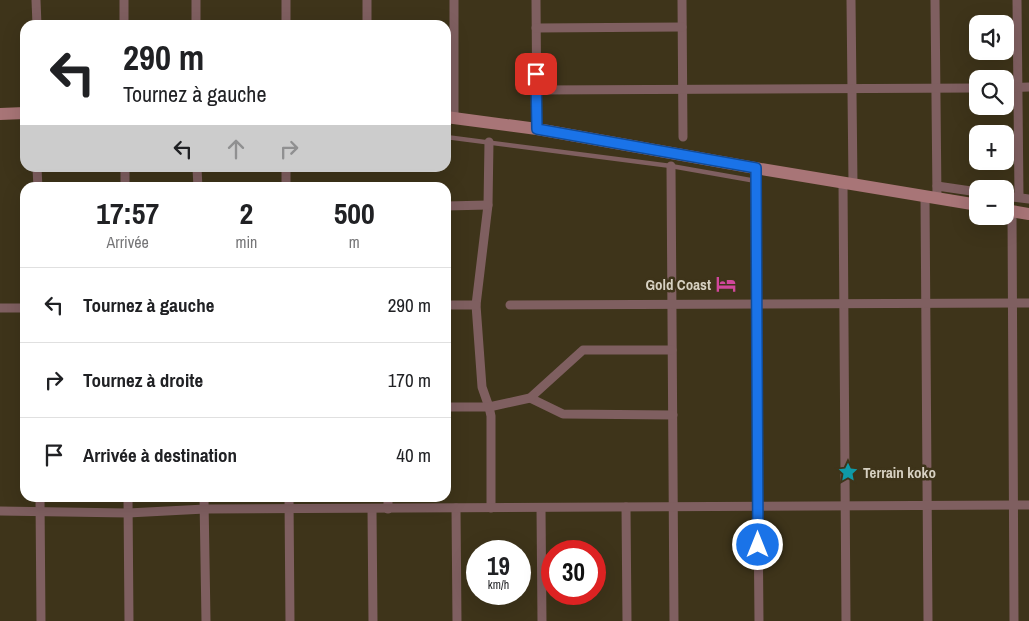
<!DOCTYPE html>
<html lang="fr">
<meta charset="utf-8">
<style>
body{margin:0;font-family:"Archivo Narrow",sans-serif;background:#f6f6f6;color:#202124;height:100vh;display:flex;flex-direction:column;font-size:19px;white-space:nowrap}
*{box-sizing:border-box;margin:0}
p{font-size:16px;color:#757577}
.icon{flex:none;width:28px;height:28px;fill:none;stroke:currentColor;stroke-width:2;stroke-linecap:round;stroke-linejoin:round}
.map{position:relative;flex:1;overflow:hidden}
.sheet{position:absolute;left:20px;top:182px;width:431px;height:320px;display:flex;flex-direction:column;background:#fff;border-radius:15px;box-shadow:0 5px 20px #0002}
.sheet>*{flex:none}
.banner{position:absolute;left:20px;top:20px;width:431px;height:152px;border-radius:15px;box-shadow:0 5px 20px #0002;background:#fff;color:#202124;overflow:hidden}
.controls{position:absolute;left:969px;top:15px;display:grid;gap:10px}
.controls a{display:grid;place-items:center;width:45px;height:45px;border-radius:10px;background:#fff;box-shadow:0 5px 20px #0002;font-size:25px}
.speed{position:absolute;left:466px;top:540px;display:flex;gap:10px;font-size:25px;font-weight:700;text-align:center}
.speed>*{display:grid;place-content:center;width:65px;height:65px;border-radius:50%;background:#fff;box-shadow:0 5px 20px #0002;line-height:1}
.speed small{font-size:12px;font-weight:400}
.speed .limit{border:8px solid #d22;background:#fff;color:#111}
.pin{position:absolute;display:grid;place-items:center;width:42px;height:42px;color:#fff;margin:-21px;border-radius:10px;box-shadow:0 2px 8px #0006}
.me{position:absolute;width:55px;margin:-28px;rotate:0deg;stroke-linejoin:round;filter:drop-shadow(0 0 4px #0008)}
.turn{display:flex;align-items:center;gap:18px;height:105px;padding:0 20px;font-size:22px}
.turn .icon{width:65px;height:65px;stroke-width:2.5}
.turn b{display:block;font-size:35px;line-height:42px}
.lanes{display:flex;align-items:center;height:48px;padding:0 20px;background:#0003;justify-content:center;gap:25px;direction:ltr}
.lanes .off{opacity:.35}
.eta{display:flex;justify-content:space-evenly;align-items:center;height:85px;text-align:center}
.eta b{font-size:30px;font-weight:700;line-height:35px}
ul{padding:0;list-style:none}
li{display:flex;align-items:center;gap:15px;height:75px;padding:0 20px;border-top:1px solid #e0e0e0}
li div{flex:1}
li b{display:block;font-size:19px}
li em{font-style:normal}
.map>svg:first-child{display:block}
</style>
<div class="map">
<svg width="1029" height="621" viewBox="0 0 1029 621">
<rect width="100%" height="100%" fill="#3e341a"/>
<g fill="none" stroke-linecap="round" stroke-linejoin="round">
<polyline stroke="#7f5f60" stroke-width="4.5" points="446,137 671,166 756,181"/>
<g stroke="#7f5f60" stroke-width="9">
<polyline points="36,0 37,25"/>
<polyline points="124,0 124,25"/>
<polyline points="196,0 196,25"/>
<polyline points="286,0 286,25"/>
<polyline points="367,0 367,25"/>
<polyline points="454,0 454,118"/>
<polyline points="536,0 537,129"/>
<polyline points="682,0 683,137"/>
<polyline points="851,0 853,184"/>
<polyline points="935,0 937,198"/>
<polyline points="1017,0 1019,197"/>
<polyline points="536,28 682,27"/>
<polyline points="1005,88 1029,87"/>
<polyline points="536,90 978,88"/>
<polyline points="489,142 488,205 476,305 482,387 489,407 491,416 491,508"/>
<polyline points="671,166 674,621"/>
<polyline points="37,168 38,188"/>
<polyline points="125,168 125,188"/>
<polyline points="197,168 198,188"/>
<polyline points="755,168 759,621"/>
<polyline points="843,183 846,621"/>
<polyline points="937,186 978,192"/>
<polyline points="286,188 286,168"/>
<polyline points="925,196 928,621"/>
<polyline points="1005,196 1029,199"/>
<polyline points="446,206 488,205"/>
<polyline points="1012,211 1014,621"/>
<polyline points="446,305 476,305"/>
<polyline points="510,305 1029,303"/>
<polyline points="0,308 25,308"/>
<polyline points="530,398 563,414 673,415"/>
<polyline points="446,407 489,407 530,398 583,350 672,350"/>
<polyline points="40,498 41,621"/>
<polyline points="128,498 129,621"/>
<polyline points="204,498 206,621"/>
<polyline points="289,498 290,621"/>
<polyline points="388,498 388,509"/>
<polyline points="626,507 627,621"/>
<polyline points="456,508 457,621"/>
<polyline points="541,508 542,621"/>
<polyline points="372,509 373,621"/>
<polyline points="0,511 128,513 205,509 1029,505"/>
</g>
<g stroke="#a87577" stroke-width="12">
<polyline points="0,114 25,113"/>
<polyline points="446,117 537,129 755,168 978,205"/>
<polyline points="1005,210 1029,214"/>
</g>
</g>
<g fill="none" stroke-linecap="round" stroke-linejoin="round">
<defs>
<polyline id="route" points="536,74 537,129 756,168 758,545"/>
</defs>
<use href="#route" stroke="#114b97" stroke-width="12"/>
<use href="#route" stroke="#1a73e8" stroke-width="9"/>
</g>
<defs>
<symbol id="hotel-bare" viewBox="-9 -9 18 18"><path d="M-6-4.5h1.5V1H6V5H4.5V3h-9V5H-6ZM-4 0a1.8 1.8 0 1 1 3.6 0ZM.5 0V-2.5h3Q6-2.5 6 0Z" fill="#d1479c" stroke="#3e341a" stroke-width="2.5" paint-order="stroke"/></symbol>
<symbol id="sight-bare" viewBox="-9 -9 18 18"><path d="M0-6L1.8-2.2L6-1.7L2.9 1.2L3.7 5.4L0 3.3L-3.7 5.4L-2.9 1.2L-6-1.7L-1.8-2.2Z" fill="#0f9aa8" stroke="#3e341a" stroke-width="2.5" paint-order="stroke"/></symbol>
</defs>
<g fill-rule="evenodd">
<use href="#hotel-bare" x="712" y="270" width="28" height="28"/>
<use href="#sight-bare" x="834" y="458" width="28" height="28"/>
</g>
<g text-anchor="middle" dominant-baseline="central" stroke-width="5" stroke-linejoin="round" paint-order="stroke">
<g font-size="15" font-weight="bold" fill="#d7d1c2" stroke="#3e341a" text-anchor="end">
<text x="711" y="284">Gold Coast</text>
<text x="863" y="472" text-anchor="start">Terrain koko</text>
</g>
</g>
</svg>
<div class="controls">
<a><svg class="icon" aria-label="sound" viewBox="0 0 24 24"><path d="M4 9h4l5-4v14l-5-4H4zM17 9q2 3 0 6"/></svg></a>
<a><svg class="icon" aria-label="search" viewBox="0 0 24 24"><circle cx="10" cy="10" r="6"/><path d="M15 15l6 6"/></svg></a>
<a>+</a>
<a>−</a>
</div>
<div class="speed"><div>19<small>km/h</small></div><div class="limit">30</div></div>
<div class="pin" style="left:536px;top:74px;background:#d93025"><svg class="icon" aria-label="arrive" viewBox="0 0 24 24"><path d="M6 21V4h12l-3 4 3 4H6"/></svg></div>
<svg class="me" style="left:758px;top:545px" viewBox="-20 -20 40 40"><circle r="17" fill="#1a73e8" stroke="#fff" stroke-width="3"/><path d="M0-11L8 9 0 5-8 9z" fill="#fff"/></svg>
<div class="banner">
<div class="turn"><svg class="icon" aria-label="left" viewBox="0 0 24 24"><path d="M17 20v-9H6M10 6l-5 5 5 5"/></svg><div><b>290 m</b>Tournez à gauche</div></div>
<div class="lanes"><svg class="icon" aria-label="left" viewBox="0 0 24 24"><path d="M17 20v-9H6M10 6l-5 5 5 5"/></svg><svg class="icon off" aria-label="ahead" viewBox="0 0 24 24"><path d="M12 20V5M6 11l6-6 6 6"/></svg><svg class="icon off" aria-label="right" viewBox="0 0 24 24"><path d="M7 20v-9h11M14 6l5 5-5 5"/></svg></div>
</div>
<section class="sheet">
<div class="eta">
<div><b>17:57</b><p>Arrivée</p></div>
<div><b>2</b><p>min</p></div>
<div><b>500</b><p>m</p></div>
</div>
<ul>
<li><svg class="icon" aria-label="left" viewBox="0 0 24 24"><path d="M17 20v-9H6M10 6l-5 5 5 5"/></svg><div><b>Tournez à gauche</b></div><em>290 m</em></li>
<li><svg class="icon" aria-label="right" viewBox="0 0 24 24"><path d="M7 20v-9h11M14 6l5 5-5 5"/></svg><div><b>Tournez à droite</b></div><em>170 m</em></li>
<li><svg class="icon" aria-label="arrive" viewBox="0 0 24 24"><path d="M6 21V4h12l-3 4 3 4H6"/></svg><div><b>Arrivée à destination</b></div><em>40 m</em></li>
</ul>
</section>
</div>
